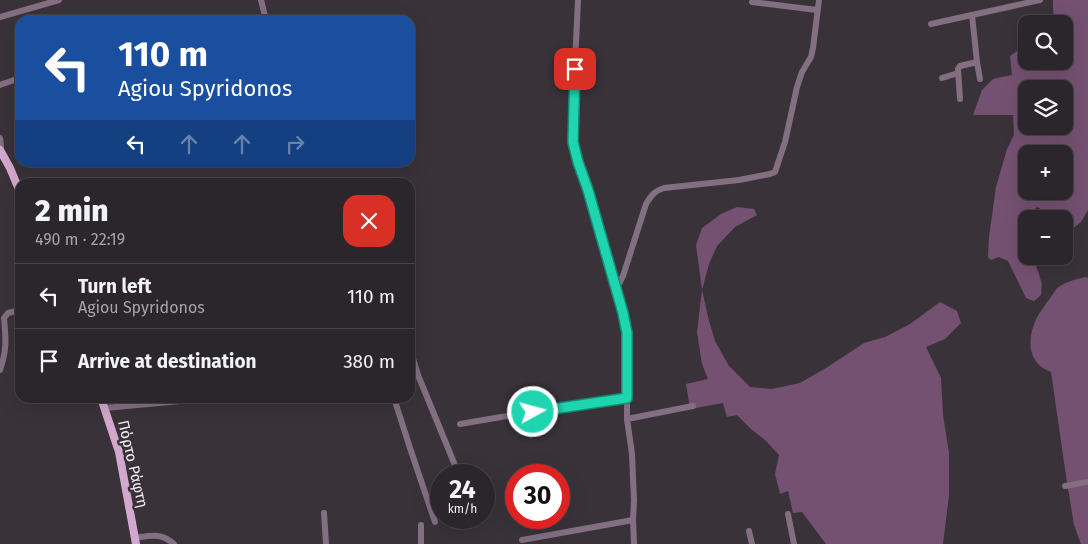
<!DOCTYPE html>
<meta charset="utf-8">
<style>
body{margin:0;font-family:"Fira Sans",sans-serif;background:#373237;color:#f1f3f6;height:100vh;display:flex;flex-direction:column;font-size:19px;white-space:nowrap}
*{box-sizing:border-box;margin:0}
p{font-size:16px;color:#a6a5a9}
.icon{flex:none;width:28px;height:28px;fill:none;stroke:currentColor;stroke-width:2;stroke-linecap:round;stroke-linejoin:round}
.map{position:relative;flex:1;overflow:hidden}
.side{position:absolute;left:15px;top:178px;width:400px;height:225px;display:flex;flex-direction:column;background:#2b262b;border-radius:15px;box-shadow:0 5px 20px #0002,0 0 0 1px #474347}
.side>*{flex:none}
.banner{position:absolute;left:15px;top:15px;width:400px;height:152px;border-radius:15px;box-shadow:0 5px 20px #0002,0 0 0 1px #474347;background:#1a4fa0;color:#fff;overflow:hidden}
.buttons{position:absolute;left:1018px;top:15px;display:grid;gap:10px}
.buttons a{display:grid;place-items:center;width:55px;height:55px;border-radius:10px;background:#2b262b;box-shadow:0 5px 20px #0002,0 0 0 1px #474347;font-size:25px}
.speed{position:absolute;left:430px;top:464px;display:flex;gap:10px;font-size:25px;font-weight:700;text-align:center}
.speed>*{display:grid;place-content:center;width:65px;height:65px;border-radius:50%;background:#2b262b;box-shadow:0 5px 20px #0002,0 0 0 1px #474347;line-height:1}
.speed small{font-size:12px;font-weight:400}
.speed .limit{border:8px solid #d22;background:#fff;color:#111}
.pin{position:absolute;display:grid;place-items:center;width:42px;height:42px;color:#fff;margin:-21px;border-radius:10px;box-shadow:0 2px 8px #0006}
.me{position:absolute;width:55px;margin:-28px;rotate:83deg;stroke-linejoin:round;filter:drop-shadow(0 0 4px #0008)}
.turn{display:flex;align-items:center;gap:18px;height:105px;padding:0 20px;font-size:22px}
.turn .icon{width:65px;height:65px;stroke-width:2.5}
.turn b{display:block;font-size:35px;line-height:42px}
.lanes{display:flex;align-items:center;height:48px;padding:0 20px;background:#0003;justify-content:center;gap:25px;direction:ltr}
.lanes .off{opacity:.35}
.round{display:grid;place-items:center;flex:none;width:52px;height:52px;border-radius:15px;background:#373237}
.headline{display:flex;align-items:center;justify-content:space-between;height:85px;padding:0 20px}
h1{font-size:30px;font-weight:800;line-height:38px}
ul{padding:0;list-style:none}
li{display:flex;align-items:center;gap:15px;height:65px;padding:0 20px;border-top:1px solid #474347}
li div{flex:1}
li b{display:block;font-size:19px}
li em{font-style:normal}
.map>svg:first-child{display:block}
</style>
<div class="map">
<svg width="1088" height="544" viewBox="0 0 1088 544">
<rect width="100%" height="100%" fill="#393339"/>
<g fill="#755171" fill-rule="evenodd">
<path d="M 1053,0 L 1088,0 L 1088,210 L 1081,222 L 1064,235 L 1064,219 L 1042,219 L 1040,208 L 1037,207 L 1034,210 L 1029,219 L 1026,219 L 1026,256 L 1033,256 L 1042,284 L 1041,295 L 1034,301 L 1026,298 L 1008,261 L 999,257 L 991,260 L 988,257 L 989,237 L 996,187 L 1007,149 L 1014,135 L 1013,115 L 973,115 L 982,90 L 993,79 L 1012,75 L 1010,56 L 1017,51 L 1026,49 L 1026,61 L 1064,61 L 1064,24 L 1055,24 L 1053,10 ZM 1026,89 L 1064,89 L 1064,126 L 1026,126 ZM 1026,154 L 1064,154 L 1064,191 L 1026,191 Z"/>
<polygon points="737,207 754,209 757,215 735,227 717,246 709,264 702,290 709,321 715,341 729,366 750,387 772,389 800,383 826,368 864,343 885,337 910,324 940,302 957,311 961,323 945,339 926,347 941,378 943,415 949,453 949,495 943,544 826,544 802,512 793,513 788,491 780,494 775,474 779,455 765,440 751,429 737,415 727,417 723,403 690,409 686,384 708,379 702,364 697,332 702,290 696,245 702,228 721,214"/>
<path d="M 1086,277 L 1088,278 L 1088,480 L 1067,483 L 1051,372 C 1025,363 1027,334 1039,314 C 1042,309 1045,305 1048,301 C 1051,297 1054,292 1057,288 C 1065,282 1076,279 1086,277 Z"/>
<polygon points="1088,485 1088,544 1081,544 1074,525 1068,488"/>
</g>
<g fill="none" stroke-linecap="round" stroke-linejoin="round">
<g stroke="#846f82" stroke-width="6">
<polyline points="261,0 266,20"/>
<polyline points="578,0 574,85 573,142 578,162 588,190 623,313 627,333 627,419 632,454 634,501 633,520 634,544"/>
<polyline points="752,2 817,10"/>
<polyline points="0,17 59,0"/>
<polyline points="254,20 265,18"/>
<polyline points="931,24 1040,0"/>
<polyline points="977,62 980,79"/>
<polyline points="942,78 958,73"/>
<polyline points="0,85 20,78"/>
<polyline points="960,99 958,69 960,66 977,62 972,15"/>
<polyline points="0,138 1,146 0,150"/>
<path d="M 616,290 L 623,276 L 646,204 C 651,196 654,191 664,188 L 739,180 L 770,174 L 775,172 L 785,142 L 797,87 L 802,72 L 811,57 L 813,48 L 819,0"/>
<polyline points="410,349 418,375 459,475"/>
<path d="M 0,370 C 7,350 6,339 4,318 L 8,313 L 20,310"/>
<polyline points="394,398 411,451 435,522"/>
<polyline points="105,408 213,398"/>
<polyline points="627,419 693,406"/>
<polyline points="460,424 507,416 513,414 627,398"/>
<polyline points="1065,486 1088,482"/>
<polyline points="324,513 326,544"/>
<polyline points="788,514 794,544"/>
<polyline points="749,531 752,544"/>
<path d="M 134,538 C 150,536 161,532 174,544"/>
<polyline points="522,540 633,520"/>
<polyline points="421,544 421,525"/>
</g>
<g stroke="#d3a8ce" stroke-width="8">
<polyline points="0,150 10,168 20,192"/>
<polyline points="101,398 119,452 136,544"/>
</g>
</g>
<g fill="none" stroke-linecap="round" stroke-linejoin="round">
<defs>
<polyline id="route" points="533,412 627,398 627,333 623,313 588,190 578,162 573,142 575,69"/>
</defs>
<use href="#route" stroke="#148a72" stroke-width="12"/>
<use href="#route" stroke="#1fd5b0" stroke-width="9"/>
</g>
<g text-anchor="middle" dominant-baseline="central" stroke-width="5" stroke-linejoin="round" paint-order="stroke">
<g font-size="15" fill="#f5f1f5" stroke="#393339">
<text transform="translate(133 464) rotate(77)">Πόρτο Ράφτη</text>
</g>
</g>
</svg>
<div class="buttons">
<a><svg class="icon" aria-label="search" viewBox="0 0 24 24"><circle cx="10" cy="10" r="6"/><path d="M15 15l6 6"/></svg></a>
<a><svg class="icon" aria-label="layers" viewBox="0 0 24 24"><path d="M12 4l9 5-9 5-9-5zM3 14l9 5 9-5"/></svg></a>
<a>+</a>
<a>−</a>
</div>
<div class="speed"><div>24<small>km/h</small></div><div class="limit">30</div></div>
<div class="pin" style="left:575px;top:69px;background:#d93025"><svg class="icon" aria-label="arrive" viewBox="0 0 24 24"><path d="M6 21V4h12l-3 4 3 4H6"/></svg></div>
<svg class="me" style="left:533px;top:412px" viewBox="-20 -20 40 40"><circle r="17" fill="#1fd5b0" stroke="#fff" stroke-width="3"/><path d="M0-11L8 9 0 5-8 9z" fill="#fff"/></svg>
<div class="banner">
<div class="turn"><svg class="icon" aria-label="left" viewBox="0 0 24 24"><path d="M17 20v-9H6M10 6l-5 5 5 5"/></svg><div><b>110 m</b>Agiou Spyridonos</div></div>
<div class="lanes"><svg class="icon" aria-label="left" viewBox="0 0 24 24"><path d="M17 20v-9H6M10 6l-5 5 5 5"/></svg><svg class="icon off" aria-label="ahead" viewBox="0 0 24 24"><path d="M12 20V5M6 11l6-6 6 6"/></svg><svg class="icon off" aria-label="ahead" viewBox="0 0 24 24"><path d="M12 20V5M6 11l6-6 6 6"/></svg><svg class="icon off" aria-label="right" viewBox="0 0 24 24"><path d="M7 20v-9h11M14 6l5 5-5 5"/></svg></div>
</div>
<section class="side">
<div class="headline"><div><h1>2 min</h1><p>490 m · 22:19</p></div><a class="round" style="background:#d93025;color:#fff"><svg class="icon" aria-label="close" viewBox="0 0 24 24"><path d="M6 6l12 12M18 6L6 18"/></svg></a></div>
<ul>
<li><svg class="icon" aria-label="left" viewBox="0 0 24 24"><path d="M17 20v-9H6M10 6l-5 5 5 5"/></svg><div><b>Turn left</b><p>Agiou Spyridonos</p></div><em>110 m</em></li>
<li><svg class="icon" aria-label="arrive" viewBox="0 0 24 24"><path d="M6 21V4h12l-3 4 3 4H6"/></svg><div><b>Arrive at destination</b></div><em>380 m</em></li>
</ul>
</section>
</div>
